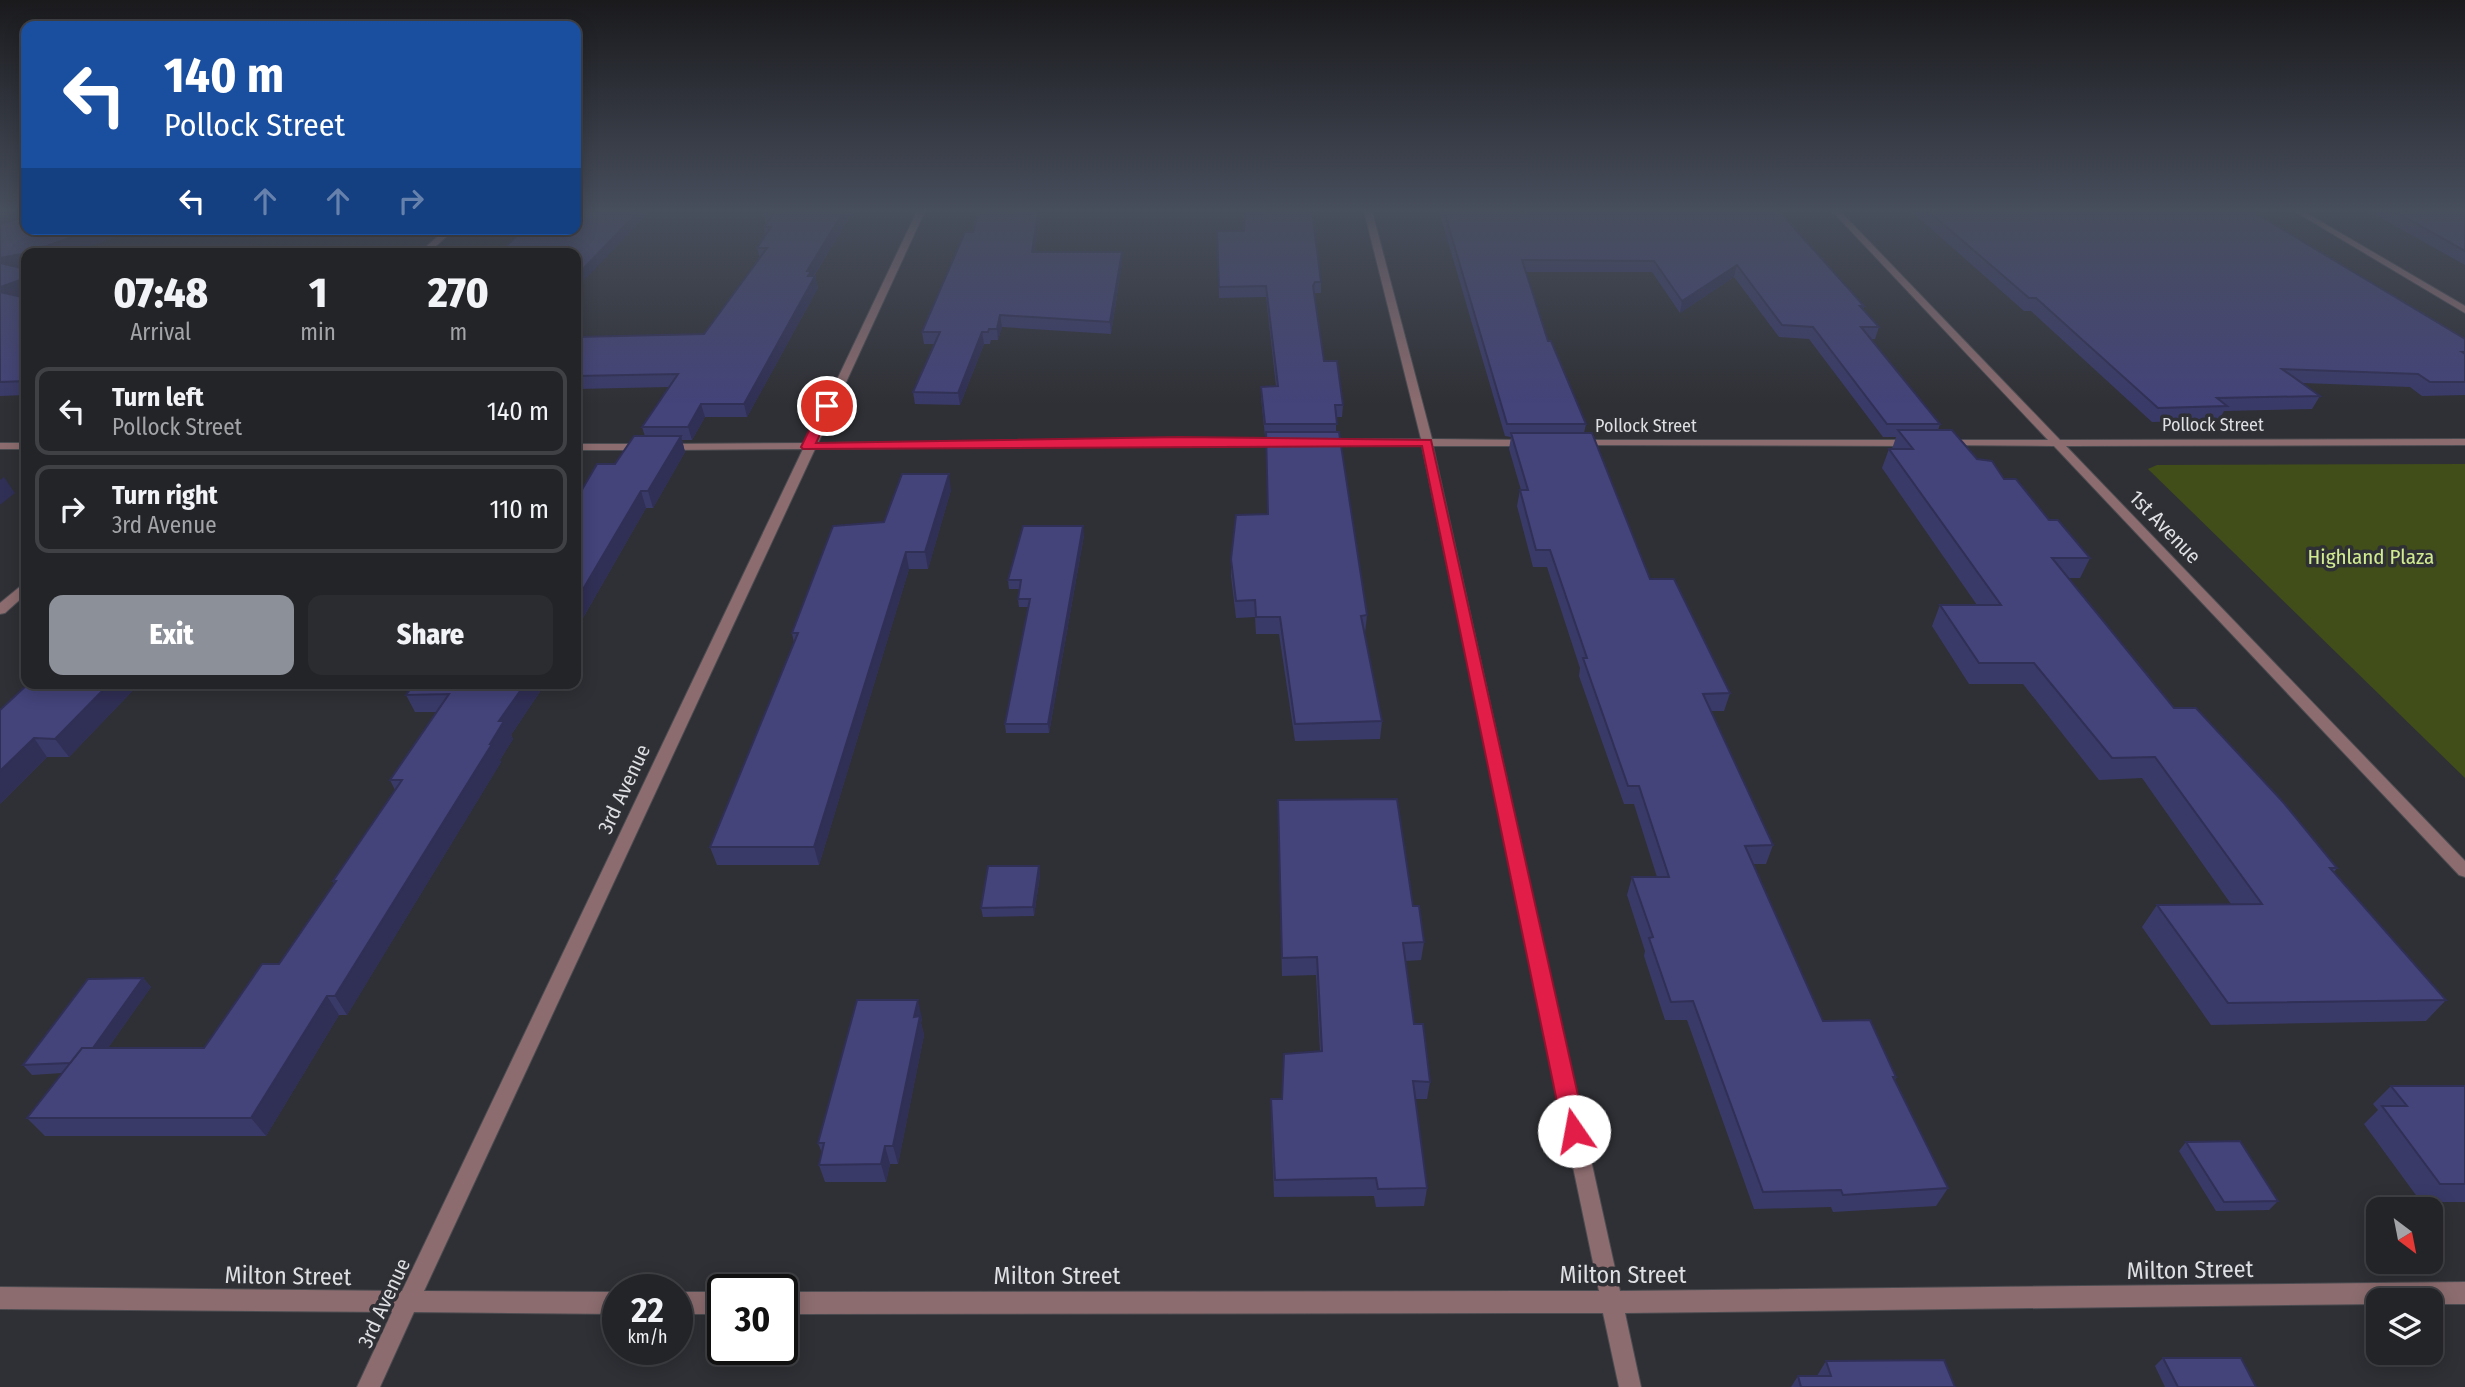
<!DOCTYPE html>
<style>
body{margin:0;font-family:"Fira Sans Condensed",sans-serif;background:#2b2c30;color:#f1f3f6;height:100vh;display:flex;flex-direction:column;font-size:26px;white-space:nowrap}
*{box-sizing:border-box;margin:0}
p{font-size:23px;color:#a3a4a8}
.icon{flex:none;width:38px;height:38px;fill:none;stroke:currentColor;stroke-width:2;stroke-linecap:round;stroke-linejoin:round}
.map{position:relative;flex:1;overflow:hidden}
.sheet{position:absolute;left:21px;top:248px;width:560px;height:441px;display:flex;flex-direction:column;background:#232428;border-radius:14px;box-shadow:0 4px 18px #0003,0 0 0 2px #404145}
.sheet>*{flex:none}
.hud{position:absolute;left:21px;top:21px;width:560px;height:214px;border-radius:14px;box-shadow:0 4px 18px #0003,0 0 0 2px #404145;background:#1a4fa0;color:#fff;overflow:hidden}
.needle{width:46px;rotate:148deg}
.controls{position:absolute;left:2366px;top:1197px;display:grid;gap:14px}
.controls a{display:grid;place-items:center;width:77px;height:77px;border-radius:14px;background:#232428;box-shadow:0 4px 18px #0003,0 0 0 2px #404145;font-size:35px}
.speed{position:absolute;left:602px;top:1274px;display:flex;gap:14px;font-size:35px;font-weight:700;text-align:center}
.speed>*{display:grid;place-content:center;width:91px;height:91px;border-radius:50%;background:#232428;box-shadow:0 4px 18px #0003,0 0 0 2px #404145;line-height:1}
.speed small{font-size:18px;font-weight:400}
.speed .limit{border:4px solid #111;border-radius:10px;background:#fff;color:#111}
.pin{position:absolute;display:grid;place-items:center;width:60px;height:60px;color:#fff;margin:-30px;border:4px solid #fff;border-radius:50%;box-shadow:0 2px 7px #0007}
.me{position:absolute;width:77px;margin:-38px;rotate:348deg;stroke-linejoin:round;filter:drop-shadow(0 0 5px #0008)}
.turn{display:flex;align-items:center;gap:24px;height:147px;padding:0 28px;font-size:32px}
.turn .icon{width:91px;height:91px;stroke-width:2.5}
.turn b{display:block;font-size:49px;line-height:60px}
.lanes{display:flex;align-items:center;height:66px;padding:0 28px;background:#0003;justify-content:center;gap:35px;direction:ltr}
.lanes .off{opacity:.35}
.eta{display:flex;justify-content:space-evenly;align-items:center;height:119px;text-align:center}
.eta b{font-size:42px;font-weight:800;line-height:49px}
.cta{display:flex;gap:14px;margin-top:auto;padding:14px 28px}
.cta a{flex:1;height:80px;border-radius:14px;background:#8c9099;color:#fff;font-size:28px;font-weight:800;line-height:80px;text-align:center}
.cta a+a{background:#2b2c30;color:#f1f3f6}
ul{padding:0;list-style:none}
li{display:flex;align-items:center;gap:21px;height:88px;margin:0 14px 10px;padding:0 14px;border:4px solid #404145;border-radius:14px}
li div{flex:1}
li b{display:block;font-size:26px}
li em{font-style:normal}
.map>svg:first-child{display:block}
</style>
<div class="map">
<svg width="2465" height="1387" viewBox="0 0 2465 1387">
<rect width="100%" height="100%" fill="#2f3035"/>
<polygon fill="#414e19" points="2465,464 2465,778 2148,469 2157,465"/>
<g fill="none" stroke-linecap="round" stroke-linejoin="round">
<defs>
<g id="minor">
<polygon points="917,211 925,211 818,443 1284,439 1289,442 1284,445 815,449 424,1291 618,1292 618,1314 414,1312 380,1387 357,1387 392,1312 0,1309 0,1287 402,1291 803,449 667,450 662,447 667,444 807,443"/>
<polygon points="1364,211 1372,211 1432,439 1529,440 1534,443 1529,446 1433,446 1620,1291 2465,1282 2465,1304 2431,1304 2431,1300 2378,1300 2378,1304 1625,1313 1641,1387 1619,1387 1603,1313 782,1314 782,1292 1599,1291 1422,446 1322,445 1317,442 1322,439 1421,439"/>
<polygon points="1832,211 1840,211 2060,440 2465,439 2465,445 2066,446 2465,861 2465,877 2459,875 2054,446 1941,445 1940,443 1945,440 2048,440"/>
<polygon points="2294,211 2303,211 2465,306 2465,313"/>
<polygon points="446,229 455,229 427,254 418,254"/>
<polygon points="1577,440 1911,440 1916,443 1911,446 1573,445 1573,441"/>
<rect x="0" y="443" width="26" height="6"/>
<polygon points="576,444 644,444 649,447 644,450 576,450"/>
<polygon points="26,584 26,594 5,613 0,614 0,603 22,585"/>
<rect x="677" y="1292" width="46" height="22"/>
</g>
</defs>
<use href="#minor" stroke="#4b4c51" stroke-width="2"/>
<use href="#minor" fill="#8c6c6f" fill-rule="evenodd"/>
</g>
<g fill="#3a3a69">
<polygon points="0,211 26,211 26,229 138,229 67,254 26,254 26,267 22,268 26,269 26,293 18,296 26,298 26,395 0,396"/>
<polygon points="853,211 814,276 815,276 818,288 747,417 705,417 692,440 682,440 685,452 653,508 646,508 576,630 576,500 645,436 642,427 669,387 576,389 576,337 704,334 760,258 757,248 765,236 764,227 766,224 764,214"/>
<polygon points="1439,211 1779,211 1864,306 1863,309 1879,327 1875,339 1871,339 1940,424 1938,430 2004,479 2090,558 2080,578 2069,578 2174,708 2337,868 2334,872 2446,1000 2426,1021 2211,1025 2142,927 2157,905 2231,904 2142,778 2099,780 2023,684 1969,684 1932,626 1940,605 1977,605 1882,468 1889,449 1892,449 1896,437 1883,437 1809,339 1779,337 1734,277 1680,313 1652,272 1525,272 1548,341 1586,424 1584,433 1650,579 1730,693 1724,711 1711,711 1773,845 1766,864 1753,864 1823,1021 1896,1077 1895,1080 1948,1188 1936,1206 1833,1212 1831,1207 1754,1209 1687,1020 1665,1020 1644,956 1645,951 1627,895 1632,877 1657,877 1634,804 1624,804 1579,676 1580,668 1547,567 1533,567 1517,506 1520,490 1521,490 1509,449 1511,437 1505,436"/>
<polygon points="1911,211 2252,211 2465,339 2465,395 2422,396 2410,387 2303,383 2320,396 2312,409 2224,411 2219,420 2152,422 2031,311 2024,311"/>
<polygon points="2369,211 2465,211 2465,265"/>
<polygon points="1217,231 1321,282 1321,293 1314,293 1324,361 1343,405 1342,417 1336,417 1336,432 1367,615 1365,633 1364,633 1382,721 1380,739 1295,741 1279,634 1256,634 1255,617 1236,618 1231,576 1231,559 1268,514 1266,436 1265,436 1261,398 1261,387 1276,386 1266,297 1219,298"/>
<polygon points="973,232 1035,252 1122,252 1122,263 1111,334 1002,327 998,340 991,340 990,344 984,344 960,405 915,404 913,392 934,344 924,344 922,332"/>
<polygon points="951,490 928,569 909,569 819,865 717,865 710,847 794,643 792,633 884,522"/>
<polygon points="1084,535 1049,733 1006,733 1005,724 1028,607 1019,607 1018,599 1020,589 1009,589 1008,580"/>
<polygon points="28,684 139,684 69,757 47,757 0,804"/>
<polygon points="414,684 545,684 511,735 513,739 500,760 501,762 347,1015 339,1015 266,1136 45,1136 27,1118 62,1073 32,1075 23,1065 143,978 151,987 108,1048 204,1048 279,964 334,884 333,881 395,790 390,780 437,712 415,712 406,695"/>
<polygon points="1278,800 1413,906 1424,942 1421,960 1405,961 1414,1024 1430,1082 1427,1099 1415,1099 1427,1188 1424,1206 1376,1207 1374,1196 1274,1197 1271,1117 1271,1099 1282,1099 1320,1051 1316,975 1282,976 1278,818"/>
<polygon points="1039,866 1040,875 1034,916 983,917 981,908"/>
<polygon points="922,1018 921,1023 924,1035 898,1164 890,1164 886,1182 825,1182 819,1165 822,1153 818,1143"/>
<polygon points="2391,1086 2465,1086 2465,1202 2421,1202 2364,1124 2378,1110 2373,1104"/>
<polygon points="2186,1142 2278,1201 2269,1210 2216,1211 2179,1151"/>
<polygon points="2163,1358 2256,1387 2165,1387 2155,1366"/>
<polygon points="1826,1361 1955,1387 1791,1387 1798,1376 1817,1376"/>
</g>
<g fill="#302f55">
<polygon points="8,211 17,211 22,220 0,227 0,213"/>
<polygon points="639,211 650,211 576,289 576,276"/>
<polygon points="844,211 853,211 812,278 815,276 818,288 747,417 744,404 807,271"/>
<polygon points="1038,211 1041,211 1033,263 1032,252"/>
<polygon points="96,229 138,229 67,254 26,254 26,267 0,272 0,258"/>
<polygon points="177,229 216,229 181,237"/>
<polygon points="1122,252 1122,263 1111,334 1110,322"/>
<polygon points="1737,265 1734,277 1680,313 1682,301"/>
<polygon points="26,278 26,293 1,303 0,287"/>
<polygon points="1000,315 1002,327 998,340 997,329"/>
<polygon points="982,332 984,344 960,405 958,393"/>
<polygon points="701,404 705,417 692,440 688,427"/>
<polygon points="681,436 685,452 653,508 648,491"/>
<polygon points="949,474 951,490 928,569 925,552"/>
<polygon points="4,477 15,493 0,505 0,480"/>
<polygon points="641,491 646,508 576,630 576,601"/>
<polygon points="1083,526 1084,535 1049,733 1048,724"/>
<polygon points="906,552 909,569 819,865 814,847"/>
<polygon points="109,684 139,684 69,757 55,739"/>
<polygon points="525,684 545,684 511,735 513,739 500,760 501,762 347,1015 335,996 490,744 499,721"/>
<polygon points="34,738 47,757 0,804 0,771"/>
<polygon points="1039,866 1040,875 1034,916 1033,907"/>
<polygon points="143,978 151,987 91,1072 83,1063"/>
<polygon points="327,996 339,1015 266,1136 251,1118"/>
<polygon points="918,1000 922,1018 921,1023 924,1035 898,1164 893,1146"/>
<polygon points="885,1146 890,1164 886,1182 881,1164"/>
</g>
<g fill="#44437a" stroke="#302f55" stroke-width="2">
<polygon points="21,211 26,211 26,229 96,229 26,253 0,258 0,224 21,218"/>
<polygon points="576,211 639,211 576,276 576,254 498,254 524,229 576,229"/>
<polygon points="766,211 844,211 807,271 811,271 808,276 815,276 744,404 701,404 688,427 642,427 678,374 576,376 576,337 704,334 767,248 757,248 771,227 764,227 773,214 764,214"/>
<polygon points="979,211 1038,211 1032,252 1122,252 1110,322 1000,315 997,329 989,329 988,332 982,332 958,393 913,392 940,332 922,332 965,232 973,232"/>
<polygon points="1245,211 1312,211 1321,282 1315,282 1313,286 1324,361 1337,361 1343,405 1335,405 1337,424 1265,424 1261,387 1278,386 1266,286 1219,287 1217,231 1244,231"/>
<polygon points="1444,211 1779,211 1864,306 1860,306 1879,327 1861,327 1940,424 1887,424 1813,327 1782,325 1737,265 1682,301 1654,261 1522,260 1548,341 1551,341 1586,424 1507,424"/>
<polygon points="1928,211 2252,211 2465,339 2465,352 2462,352 2465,354 2465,382 2430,382 2418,374 2282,369 2320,396 2217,398 2227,406 2158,408 2036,298 2029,298"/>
<polygon points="2394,211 2465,211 2465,251"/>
<polygon points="0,263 26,269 26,278 0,287"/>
<polygon points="0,292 26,298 26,381 0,382"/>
<polygon points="1898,430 1952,430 1977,459 1992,461 2004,479 2016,479 2049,520 2058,520 2090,558 2052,558 2174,708 2196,708 2283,802 2337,868 2330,868 2446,1000 2228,1003 2157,905 2262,904 2155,757 2112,758 2034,663 1979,663 1940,605 2001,605 1889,449 1913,449"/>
<polygon points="1266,432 1339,432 1367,615 1361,616 1382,721 1295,724 1280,617 1256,617 1255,600 1236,601 1231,559 1236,515 1268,514"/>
<polygon points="1511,433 1592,433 1650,579 1674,579 1730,693 1703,694 1773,845 1745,846 1823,1021 1870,1020 1896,1077 1893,1077 1948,1188 1843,1195 1841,1190 1763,1192 1693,1001 1671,1002 1649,938 1653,937 1632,877 1669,877 1639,786 1628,786 1583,658 1587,658 1550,550 1536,550 1520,490 1528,490"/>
<polygon points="634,436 681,436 648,491 641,491 576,601 576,500 597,464 615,464"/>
<polygon points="902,474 949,474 925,552 906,552 814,847 710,847 798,633 792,633 833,526 884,522"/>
<polygon points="1023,526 1083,526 1048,724 1005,724 1030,599 1018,599 1021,580 1008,580"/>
<polygon points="28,684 109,684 55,739 34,738 0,771 0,710"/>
<polygon points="414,684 525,684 499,721 504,721 490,744 492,744 335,996 327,996 251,1118 27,1118 82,1048 204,1048 262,964 279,964 336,881 333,881 402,780 390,780 449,694 406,695"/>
<polygon points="1397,799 1413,906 1419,906 1424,942 1403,943 1414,1024 1423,1024 1430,1082 1413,1081 1427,1188 1378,1189 1376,1178 1275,1180 1271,1099 1282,1099 1284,1054 1322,1051 1317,957 1282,958 1278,800"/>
<polygon points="988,866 1039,866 1033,907 981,908"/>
<polygon points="143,978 93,1048 82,1048 70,1063 23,1065 88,979"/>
<polygon points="857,1000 918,1000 914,1017 920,1016 893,1146 885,1146 881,1164 819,1165 824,1143 818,1143"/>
<polygon points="2391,1086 2465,1086 2465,1184 2440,1184 2382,1106 2407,1106"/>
<polygon points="2240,1141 2278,1201 2224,1202 2186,1142"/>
<polygon points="2163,1358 2241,1358 2256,1387 2178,1387"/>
<polygon points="1944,1360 1955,1387 1801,1387 1798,1376 1831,1376 1826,1361"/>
</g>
<linearGradient id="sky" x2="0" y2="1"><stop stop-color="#1a1a1d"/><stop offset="0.52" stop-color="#474e5c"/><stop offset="1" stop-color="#474e5c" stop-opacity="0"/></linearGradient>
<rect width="2465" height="405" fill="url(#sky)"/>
<polygon fill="#e11d48" stroke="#92132f" stroke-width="2" points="827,402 833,406 816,443 1179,437 1431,440 1586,1131 1582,1138 1574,1141 1567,1138 1563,1131 1422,446 803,449 801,447 821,406"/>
<g text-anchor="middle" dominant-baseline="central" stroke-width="7" stroke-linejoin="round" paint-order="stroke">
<g font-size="18" fill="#dedfe2" stroke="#2f3035">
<text x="2213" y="425">Pollock Street</text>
<text x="1646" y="426">Pollock Street</text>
</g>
<g font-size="21" fill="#dedfe2" stroke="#2f3035">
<text transform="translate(2165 527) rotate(46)">1st Avenue</text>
<text transform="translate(624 789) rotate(-65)">3rd Avenue</text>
<text transform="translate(384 1303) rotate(-65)">3rd Avenue</text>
</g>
<g font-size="21" fill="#d1eb90" stroke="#2f3035">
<text x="2371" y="557">Highland Plaza</text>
</g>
<g font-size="24" fill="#dedfe2" stroke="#2f3035">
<text transform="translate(2190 1270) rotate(-1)">Milton Street</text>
<text x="1623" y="1275">Milton Street</text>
<text transform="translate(288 1276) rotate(1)">Milton Street</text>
<text x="1057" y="1276">Milton Street</text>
</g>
</g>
</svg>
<div class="controls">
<a><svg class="needle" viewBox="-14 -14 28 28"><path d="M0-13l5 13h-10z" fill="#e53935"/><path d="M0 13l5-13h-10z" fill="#a3a4a8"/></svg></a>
<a><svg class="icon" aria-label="layers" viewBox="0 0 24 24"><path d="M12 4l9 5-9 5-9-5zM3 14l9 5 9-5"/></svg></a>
</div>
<div class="speed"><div>22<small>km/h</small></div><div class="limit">30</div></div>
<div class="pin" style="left:827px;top:406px;background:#d93025"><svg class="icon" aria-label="arrive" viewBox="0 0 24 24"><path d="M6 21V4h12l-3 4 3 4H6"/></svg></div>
<svg class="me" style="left:1574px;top:1131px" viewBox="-20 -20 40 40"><circle r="19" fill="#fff"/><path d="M0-13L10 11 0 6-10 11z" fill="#e11d48"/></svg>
<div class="hud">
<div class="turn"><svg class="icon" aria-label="left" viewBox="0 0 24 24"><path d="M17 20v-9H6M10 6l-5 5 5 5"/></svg><div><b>140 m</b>Pollock Street</div></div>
<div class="lanes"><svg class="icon" aria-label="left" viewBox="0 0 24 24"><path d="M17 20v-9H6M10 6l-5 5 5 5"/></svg><svg class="icon off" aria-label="ahead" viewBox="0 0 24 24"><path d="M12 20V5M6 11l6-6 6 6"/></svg><svg class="icon off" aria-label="ahead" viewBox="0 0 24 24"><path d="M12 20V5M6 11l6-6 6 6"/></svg><svg class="icon off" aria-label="right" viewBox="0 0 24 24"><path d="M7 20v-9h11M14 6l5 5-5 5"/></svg></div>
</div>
<section class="sheet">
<div class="eta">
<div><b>07:48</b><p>Arrival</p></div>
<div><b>1</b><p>min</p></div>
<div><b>270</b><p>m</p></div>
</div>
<ul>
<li><svg class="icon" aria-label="left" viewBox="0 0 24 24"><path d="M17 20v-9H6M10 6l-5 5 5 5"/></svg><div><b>Turn left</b><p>Pollock Street</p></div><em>140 m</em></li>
<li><svg class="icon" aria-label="right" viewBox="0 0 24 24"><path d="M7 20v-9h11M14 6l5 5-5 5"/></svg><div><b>Turn right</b><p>3rd Avenue</p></div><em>110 m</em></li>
</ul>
<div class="cta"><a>Exit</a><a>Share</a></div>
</section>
</div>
